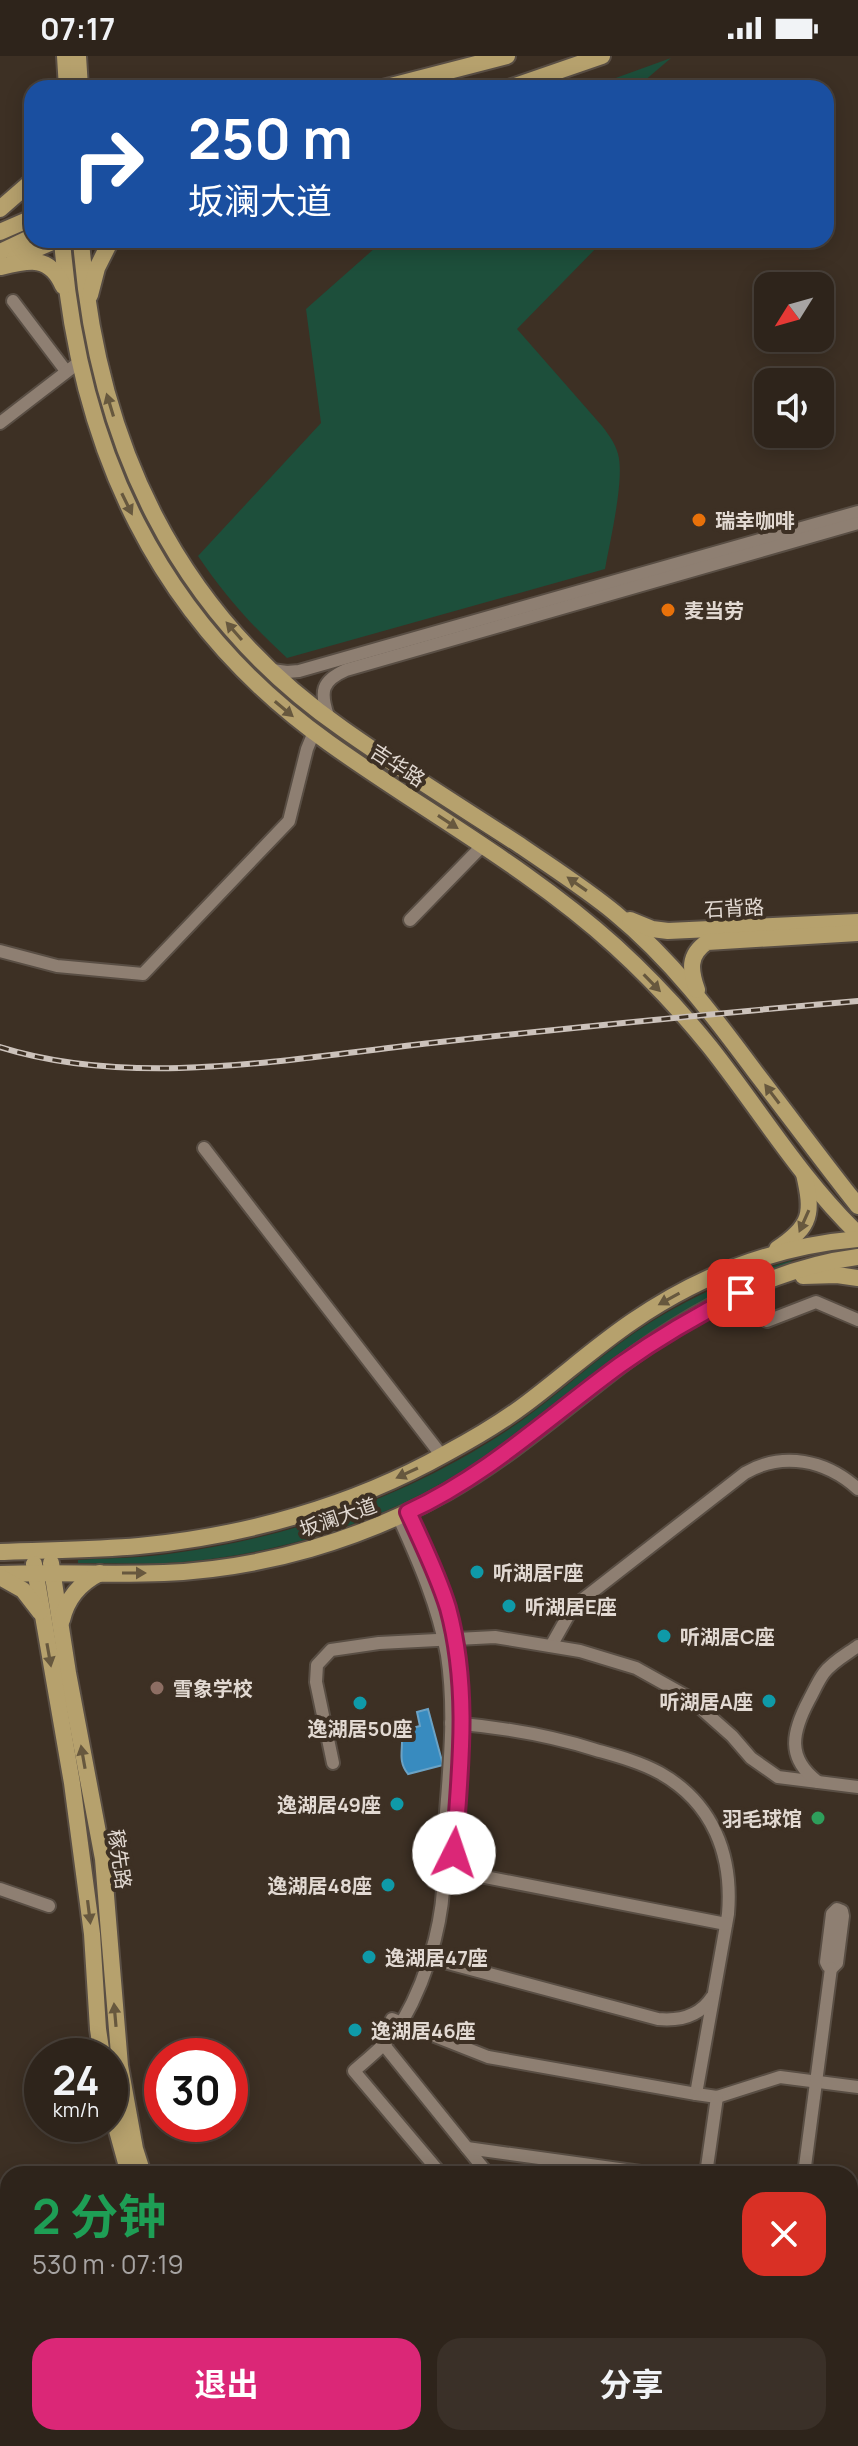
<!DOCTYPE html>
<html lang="zh">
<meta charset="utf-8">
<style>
body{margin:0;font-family:Manrope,"Noto Sans SC",sans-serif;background:#3a3028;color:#f1f3f6;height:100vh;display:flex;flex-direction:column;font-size:30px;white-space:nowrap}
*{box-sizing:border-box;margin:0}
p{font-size:26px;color:#a7a4a3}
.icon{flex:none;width:44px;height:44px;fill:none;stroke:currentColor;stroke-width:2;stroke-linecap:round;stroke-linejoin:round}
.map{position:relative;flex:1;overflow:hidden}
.drawer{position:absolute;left:0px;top:2110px;width:858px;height:280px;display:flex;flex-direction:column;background:#2e241b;border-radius:24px 24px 0 0;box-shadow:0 4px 20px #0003,0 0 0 2px #49413a}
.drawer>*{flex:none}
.banner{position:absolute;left:24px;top:24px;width:810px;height:168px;border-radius:24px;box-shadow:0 4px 20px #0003,0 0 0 2px #49413a;background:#1a4fa0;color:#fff;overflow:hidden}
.needle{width:52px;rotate:233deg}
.tools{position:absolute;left:754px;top:216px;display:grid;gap:16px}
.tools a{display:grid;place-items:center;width:80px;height:80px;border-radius:16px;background:#2e241b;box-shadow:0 4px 20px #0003,0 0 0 2px #49413a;font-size:40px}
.speed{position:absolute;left:24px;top:1982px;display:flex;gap:16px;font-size:40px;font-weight:700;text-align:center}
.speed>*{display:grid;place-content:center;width:104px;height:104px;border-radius:50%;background:#2e241b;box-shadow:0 4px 20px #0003,0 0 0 2px #49413a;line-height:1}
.speed small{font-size:20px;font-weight:400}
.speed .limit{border:12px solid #d22;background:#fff;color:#111}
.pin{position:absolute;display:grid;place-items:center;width:68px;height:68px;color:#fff;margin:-34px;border-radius:16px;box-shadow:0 4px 12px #0006}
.me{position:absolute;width:88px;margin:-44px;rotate:4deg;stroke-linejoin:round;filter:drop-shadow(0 0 6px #0008)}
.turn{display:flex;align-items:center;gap:28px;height:168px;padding:0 32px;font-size:36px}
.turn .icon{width:104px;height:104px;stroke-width:2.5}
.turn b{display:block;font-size:56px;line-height:68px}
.round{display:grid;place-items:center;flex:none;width:84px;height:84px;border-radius:24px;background:#3a3028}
.overview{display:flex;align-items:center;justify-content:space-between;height:136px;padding:0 32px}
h1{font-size:48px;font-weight:700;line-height:60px;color:#1e9e55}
.button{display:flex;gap:16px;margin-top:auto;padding:16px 32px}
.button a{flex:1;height:92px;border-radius:24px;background:#db2777;color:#fff;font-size:32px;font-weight:700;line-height:92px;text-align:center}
.button a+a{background:#3a3028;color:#f1f3f6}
.status{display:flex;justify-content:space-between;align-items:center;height:56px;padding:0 40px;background:#2e241b;direction:ltr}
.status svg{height:22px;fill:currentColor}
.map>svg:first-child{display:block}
</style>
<div class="status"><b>07:17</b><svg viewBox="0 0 49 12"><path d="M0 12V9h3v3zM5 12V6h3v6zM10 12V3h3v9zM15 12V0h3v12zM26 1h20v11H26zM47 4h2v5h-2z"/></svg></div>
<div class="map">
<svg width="858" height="2390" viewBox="0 0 858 2390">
<rect width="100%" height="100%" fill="#3d3024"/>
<g fill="#1d4f3b">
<polygon points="671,2 636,32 588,32"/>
<path d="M 384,184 L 604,184 L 517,273 L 602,370 C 609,379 615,387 618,398 C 625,422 610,485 605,513 L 287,602 C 252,570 225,540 198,500 L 321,367 L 306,253 Z"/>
<path d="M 793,1204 C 780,1214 755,1219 738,1227 C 705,1243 674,1262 643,1282 C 590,1316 544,1359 493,1395 C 405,1457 300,1494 193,1505 C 155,1509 117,1507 78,1507 L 78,1504 C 110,1502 143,1502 175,1497 C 293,1481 408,1440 508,1374 C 547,1348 581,1316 619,1288 C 671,1249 730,1222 793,1204 Z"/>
</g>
<g fill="#388bbf" stroke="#6ba2c5" stroke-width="2">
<path d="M 428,1653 L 443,1709 L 408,1718 C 396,1703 405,1691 401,1675 L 420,1670 L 417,1656 Z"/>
<polygon points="854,2160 858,2164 858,2230 850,2227 850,2185"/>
</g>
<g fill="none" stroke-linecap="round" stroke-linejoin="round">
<g stroke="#6ba2c5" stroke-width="3">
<polyline points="0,2291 8,2302"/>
<polyline points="37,2390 37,2382"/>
</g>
<defs>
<g id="minor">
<polyline points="13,245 66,315"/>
<polyline points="0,367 78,307"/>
<polyline points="272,614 287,616 299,615 858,456"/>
<path d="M 328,660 C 320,636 321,625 346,614 L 858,467"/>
<polyline points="410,864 483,789"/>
<polyline points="0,895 57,910 143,918 289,765 307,693 314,676"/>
<polyline points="204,1092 442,1400"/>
<polyline points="767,1265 816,1246 858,1264"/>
<path d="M 408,1456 C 422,1487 438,1519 448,1552 C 470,1633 459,1715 454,1797 L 444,1813"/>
<path d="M 398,1460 C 419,1506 438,1550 447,1599 C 457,1664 447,1731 443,1796 C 448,1851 430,1918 402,1966 C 389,1986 371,2000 354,2015 L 441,2118"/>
<path d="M 551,1590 L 573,1551 L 745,1417 C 783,1395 826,1404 858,1433"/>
<path d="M 451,1667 C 500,1671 549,1679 596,1694 C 617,1700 640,1706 660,1717 C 713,1747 733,1799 728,1858 L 696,2038"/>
<polyline points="333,1707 316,1626 317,1609 331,1594 379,1587 495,1581 580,1595 636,1612 688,1641 732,1680 751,1702 778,1721 858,1731"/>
<path d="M 818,1726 C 786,1702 792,1676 809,1644 C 814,1635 818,1625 824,1617 C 832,1606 847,1598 858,1590"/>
<polyline points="444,1813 726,1868"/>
<polyline points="0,1833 49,1850"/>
<polygon points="837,1853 842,1855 843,1860 837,1907 832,1912 828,1910 826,1906 832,1858"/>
<path d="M 429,1902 L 658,1963 C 680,1965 700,1960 712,1941"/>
<polyline points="392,1963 488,2001 696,2038 717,2041 780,2021 858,2031"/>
<polyline points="384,1989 488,2118"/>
<polyline points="467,2092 655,2118"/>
<polyline points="706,2118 717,2041"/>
<polyline points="804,2118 831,1912"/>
<polyline points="22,2382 23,2390"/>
<polyline points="286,2382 290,2388 295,2389 332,2382"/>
<polyline points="336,2382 355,2390"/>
<polyline points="799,2382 805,2390"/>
<polyline points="54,2390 55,2382"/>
</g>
<g id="major">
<polyline points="65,0 67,32"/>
<polyline points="78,0 80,32"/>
<polyline points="383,32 507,0"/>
<polyline points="509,32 602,0"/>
<polyline points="0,153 32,125"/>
<polyline points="0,176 32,162"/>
<path d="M 62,184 C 78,390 156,564 329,687 C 424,755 528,811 615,890 C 649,921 681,955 710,991 C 759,1053 801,1123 858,1178"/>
<path d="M 81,184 C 96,384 175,556 343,673 C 401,714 461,751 521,790 C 553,812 586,833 615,857 C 671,903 713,959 756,1017 C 790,1061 823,1106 858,1150"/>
<polyline points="0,196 32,181"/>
<polyline points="15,202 57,184"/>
<path d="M 1,211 C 29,204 50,199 63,230"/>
<polyline points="90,239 97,212 111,184"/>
<polyline points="630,864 652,873 668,875 858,866"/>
<path d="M 697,934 C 690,914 688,899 707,886 L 858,877"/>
<path d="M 777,1193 C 812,1170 813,1157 804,1118"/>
<polyline points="803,1220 837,1219 858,1222"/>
<path d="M 0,1496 C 46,1494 93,1494 139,1490 C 245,1480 352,1450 445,1398 C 473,1383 502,1366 527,1347 C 563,1320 596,1290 633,1265 C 700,1219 777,1190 858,1183"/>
<polyline points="51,1507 68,1617 103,1803 120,2010 135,2093 143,2118"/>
<polyline points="34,1508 72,1727 92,1878 98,1973 102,2000"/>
<path d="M 0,1518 C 55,1516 109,1519 164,1517 C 262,1513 361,1484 447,1436 C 509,1401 562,1354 618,1311 C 687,1259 771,1212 858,1201"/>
<polyline points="0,1521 23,1534 40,1556"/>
<path d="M 62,1564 C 67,1542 80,1527 100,1517"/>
<polyline points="110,2049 129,2118"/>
<polyline points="221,2382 224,2390"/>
<polyline points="237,2382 240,2390"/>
</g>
</defs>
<use href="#minor" stroke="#594e44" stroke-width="16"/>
<use href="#major" stroke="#594e44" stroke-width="20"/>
<use href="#minor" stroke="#8e7f72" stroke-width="12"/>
<use href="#major" stroke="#b6a16d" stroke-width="16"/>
<defs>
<path id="rail" d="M 0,991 C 138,1034 299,1001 440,986 C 580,971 719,957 858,945"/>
</defs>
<use href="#rail" stroke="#ccc2bb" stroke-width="6"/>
<use href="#rail" stroke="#3d3024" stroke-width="3" stroke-dasharray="9" stroke-linecap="butt"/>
</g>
<defs><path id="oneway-solid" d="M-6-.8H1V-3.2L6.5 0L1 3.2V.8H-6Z" transform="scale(2)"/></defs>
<g fill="#67583e">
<use href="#oneway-solid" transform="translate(110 349) rotate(-107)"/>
<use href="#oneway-solid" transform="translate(127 448) rotate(64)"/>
<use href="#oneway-solid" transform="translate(234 575) rotate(-131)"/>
<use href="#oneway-solid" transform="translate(284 653) rotate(40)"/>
<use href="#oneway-solid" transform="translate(448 766) rotate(33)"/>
<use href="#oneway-solid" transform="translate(577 828) rotate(-145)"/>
<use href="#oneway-solid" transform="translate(652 927) rotate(46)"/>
<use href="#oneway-solid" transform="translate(772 1038) rotate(-127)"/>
<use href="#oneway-solid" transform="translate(804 1165) rotate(114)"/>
<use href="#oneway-solid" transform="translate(669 1243) rotate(151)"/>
<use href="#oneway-solid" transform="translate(407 1417) rotate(155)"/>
<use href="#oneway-solid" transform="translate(134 1517)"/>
<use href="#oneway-solid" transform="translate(49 1599) rotate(80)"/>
<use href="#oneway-solid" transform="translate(83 1701) rotate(-100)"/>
<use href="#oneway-solid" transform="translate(89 1856) rotate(83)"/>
<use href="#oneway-solid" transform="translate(115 1959) rotate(-95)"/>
</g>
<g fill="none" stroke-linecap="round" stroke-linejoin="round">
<defs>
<path id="route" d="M 454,1797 C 460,1715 470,1633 448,1552 C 438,1519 422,1487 408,1456 C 488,1419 550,1360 620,1309 C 658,1282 699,1258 741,1237"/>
</defs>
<use href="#route" stroke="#8e194d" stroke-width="20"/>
<use href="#route" stroke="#db2777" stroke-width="14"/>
</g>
<g fill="#e8710a" stroke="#3d3024" stroke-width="3">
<circle cx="699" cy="464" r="8"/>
<circle cx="668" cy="554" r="8"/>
</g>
<g fill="#0f9aa8" stroke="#3d3024" stroke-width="3">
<circle cx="477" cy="1516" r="8"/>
<circle cx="509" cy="1550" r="8"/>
<circle cx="664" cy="1580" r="8"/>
<circle cx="769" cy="1645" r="8"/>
<circle cx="360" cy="1647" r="8"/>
<circle cx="397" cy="1748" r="8"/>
<circle cx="388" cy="1829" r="8"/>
<circle cx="369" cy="1901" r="8"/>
<circle cx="355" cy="1974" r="8"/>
</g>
<circle fill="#8d6e63" stroke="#3d3024" stroke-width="3" cx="157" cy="1632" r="8"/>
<circle fill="#2e9e5b" stroke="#3d3024" stroke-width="3" cx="818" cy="1762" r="8"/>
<g text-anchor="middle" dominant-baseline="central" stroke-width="8" stroke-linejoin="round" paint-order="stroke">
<g font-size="20" font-weight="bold" fill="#e2d9d2" stroke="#3d3024" text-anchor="start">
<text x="715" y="464">瑞幸咖啡</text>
<text x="684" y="554">麦当劳</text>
<text x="493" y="1516">听湖居F座</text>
<text x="525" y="1550">听湖居E座</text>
<text x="680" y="1580">听湖居C座</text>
<text x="173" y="1632">雪象学校</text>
<text x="753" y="1645" text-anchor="end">听湖居A座</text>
<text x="360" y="1672" text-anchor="middle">逸湖居50座</text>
<text x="381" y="1748" text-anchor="end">逸湖居49座</text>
<text x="802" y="1762" text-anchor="end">羽毛球馆</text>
<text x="372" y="1829" text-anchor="end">逸湖居48座</text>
<text x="385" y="1901">逸湖居47座</text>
<text x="371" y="1974">逸湖居46座</text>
</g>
<g font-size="20" fill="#e2d9d2" stroke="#3d3024">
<text transform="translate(398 709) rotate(33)">吉华路</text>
<text transform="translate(734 852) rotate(-3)">石背路</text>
<text transform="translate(338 1461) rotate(-19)">坂澜大道</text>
<text transform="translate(120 1803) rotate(82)">稼先路</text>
</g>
</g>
</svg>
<div class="tools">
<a><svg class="needle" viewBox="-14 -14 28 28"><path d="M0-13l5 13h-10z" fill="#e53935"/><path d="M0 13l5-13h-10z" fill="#a7a4a3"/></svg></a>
<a><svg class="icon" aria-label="sound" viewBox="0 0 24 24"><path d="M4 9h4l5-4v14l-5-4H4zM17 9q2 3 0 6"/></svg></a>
</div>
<div class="speed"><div>24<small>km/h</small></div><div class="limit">30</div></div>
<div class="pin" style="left:741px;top:1237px;background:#d93025"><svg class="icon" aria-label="arrive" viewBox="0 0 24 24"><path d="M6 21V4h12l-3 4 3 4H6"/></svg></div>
<svg class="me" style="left:454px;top:1797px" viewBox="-20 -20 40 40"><circle r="19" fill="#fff"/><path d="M0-13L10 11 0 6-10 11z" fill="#db2777"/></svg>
<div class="banner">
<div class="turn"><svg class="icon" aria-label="right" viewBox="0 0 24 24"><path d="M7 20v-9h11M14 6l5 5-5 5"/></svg><div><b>250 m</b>坂澜大道</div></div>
</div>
<section class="drawer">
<div class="overview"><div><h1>2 分钟</h1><p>530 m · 07:19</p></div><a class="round" style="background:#d93025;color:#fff"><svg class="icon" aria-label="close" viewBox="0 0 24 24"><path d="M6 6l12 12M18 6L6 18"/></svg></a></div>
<div class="button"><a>退出</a><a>分享</a></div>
</section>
</div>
